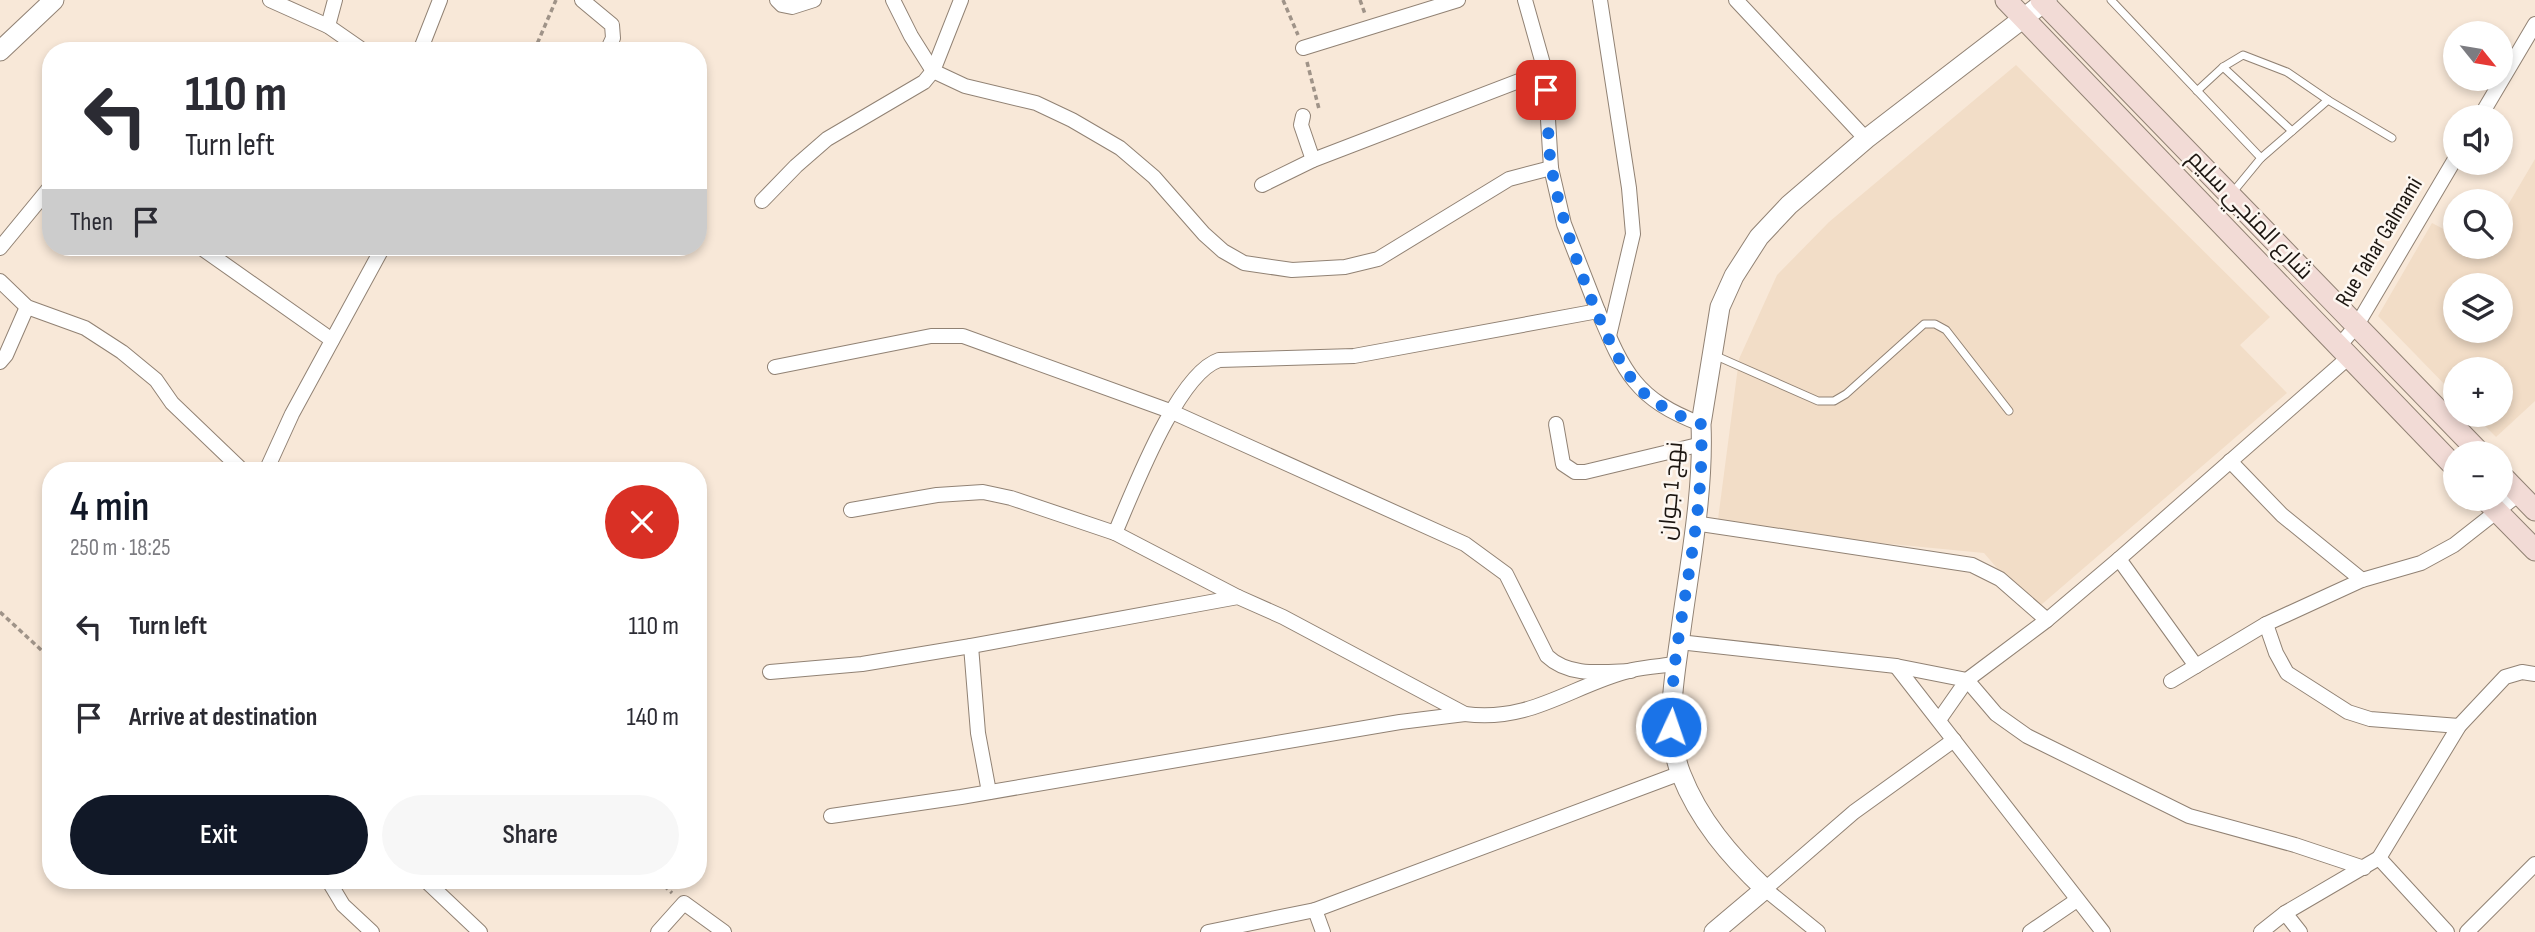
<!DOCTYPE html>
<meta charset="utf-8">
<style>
body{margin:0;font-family:"Sofia Sans Condensed",Cairo,sans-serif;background:#f7f7f7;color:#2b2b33;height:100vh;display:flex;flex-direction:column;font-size:26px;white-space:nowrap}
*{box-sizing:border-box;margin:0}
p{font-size:23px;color:#7c7c81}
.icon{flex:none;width:38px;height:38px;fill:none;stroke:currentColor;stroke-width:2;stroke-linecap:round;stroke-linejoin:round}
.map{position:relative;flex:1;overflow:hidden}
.panel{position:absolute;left:42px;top:462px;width:665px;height:427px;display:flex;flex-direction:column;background:#fff;border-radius:28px;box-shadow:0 4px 10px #0003}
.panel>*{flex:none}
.hud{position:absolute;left:42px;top:42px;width:665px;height:214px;border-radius:28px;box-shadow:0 4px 10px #0003;background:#fff;color:#2b2b33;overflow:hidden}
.needle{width:46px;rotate:120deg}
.controls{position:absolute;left:2443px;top:21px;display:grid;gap:14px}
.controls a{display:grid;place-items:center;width:70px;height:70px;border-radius:50%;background:#fff;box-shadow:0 4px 10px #0003;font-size:35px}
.pin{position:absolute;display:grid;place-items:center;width:60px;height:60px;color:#fff;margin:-30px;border-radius:14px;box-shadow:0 4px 10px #0006}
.me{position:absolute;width:77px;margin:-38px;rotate:3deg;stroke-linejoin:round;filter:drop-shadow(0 0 5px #0008)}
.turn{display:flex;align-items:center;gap:24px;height:147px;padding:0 28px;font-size:32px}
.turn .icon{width:91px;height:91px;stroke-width:2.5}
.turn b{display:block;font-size:49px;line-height:60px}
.then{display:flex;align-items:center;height:66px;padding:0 28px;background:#0003;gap:14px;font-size:26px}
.round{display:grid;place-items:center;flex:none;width:74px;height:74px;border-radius:37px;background:#f7f7f7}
.summary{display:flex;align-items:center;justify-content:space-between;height:119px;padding:0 28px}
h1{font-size:42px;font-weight:600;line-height:52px;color:#111827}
.action{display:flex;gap:14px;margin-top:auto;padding:14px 28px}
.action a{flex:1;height:80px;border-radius:42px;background:#111827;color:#fff;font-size:28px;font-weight:600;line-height:80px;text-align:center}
.action a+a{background:#f7f7f7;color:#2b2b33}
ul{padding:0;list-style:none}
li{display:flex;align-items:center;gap:21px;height:91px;padding:0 28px}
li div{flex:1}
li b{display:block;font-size:26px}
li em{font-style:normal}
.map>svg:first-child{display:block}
</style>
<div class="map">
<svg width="2535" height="932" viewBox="0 0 2535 932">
<rect width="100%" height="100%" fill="#f8e8d8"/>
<g fill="#f2ddc7" fill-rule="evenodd">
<polygon points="2016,65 2270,317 2240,345 2287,393 2034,611 1984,553 1717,527 1739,359 1777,275 1829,222"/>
<path d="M 2535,159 L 2535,401 L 2496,437 L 2474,415 L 2501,415 L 2501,369 L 2455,369 L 2455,395 L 2378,316 L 2432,223 L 2455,235 L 2455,247 L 2481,249 L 2483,247 L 2501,247 L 2501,221 L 2506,214 L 2511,217 L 2508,205 ZM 2455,285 L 2501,285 L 2501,331 L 2455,331 Z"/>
</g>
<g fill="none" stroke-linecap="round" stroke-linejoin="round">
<defs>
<g id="service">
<polyline points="2111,0 2261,158 2233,192"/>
<polyline points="2223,67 2292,131"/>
<polyline points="2197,91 2223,67 2243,55 2287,72 2328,100 2261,158"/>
<polyline points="2328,100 2392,138"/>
<polyline points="1714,355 1818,401 1834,401 1846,394 1924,324 1935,324 1946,330 2009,411"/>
</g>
<g id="minor">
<polyline points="270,0 328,26 364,51"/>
<polyline points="582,0 612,25 613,38 607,51"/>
<polyline points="777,0 782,5 792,7 814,0"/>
<polyline points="893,0 911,36 933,71 965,86 1036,103 1072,120 1120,148 1154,177 1204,234 1223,251 1244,263 1292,270 1345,267 1378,259 1509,179 1551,168"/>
<polyline points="1525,0 1545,71 1551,168 1564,224 1598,311"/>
<polyline points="1600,0 1629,188 1633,234 1609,336"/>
<polyline points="1736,0 1866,139"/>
<polyline points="328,26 335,0"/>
<polyline points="1303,48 1458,0"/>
<polyline points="420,51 440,0"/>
<polyline points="1303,116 1301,125 1313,160"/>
<polyline points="2480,117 2535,24"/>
<polyline points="1262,185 1313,160 1545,71"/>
<polyline points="762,201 796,166 827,139 924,82 933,71 961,0"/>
<polyline points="200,247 332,340"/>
<polyline points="0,248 51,186"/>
<polyline points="0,281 27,307 85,328 122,352 156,380 172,403 243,471"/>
<polyline points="2339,346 2357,325 2455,159"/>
<polyline points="0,362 6,355 27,307"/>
<path d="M 775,367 L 931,336 L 963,336 L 1170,411 L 1465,544 L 1506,574 L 1547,656 C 1569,677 1602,672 1631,671"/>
<polyline points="1556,424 1563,464 1575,472 1585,472 1702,444"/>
<polyline points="2230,461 2282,515 2362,580"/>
<polyline points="266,471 292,414 383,247"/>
<polyline points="851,510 937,495 983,492 1011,498 1115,533 1238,597"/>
<polyline points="1694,523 1972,565 2000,579 2047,620"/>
<path d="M 1115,533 C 1133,492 1177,374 1219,360 L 1354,356 L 1598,311 C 1624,372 1635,399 1701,424"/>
<polyline points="2119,559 2196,666"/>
<polyline points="2266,624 2276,653 2287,673 2348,712 2370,719 2459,726"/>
<polyline points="1679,642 1896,666 1967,680 1996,714 2027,736 2189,816 2295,845 2364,868"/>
<polyline points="971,646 978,733 989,792"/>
<polyline points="1896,666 2103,932"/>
<path d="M 770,672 L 862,664 L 971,646 L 1238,597 L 1283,617 L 1465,714 C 1531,723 1572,685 1632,670 C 1646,667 1661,666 1675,664"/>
<polyline points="2171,681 2266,624 2362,580 2421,563 2454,545 2519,494"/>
<polyline points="1939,720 1967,680 2047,620 2119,559 2349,357"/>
<polyline points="831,816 961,797 1400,722 1465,714"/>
<polyline points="2379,858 2447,932"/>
<polyline points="328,880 343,905 372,932"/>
<polyline points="425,880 480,932"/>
<polyline points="1315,910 1323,932"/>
<polyline points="2285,913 2300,932"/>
<polyline points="658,932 684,903 724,932"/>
<polyline points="1208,932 1315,910 1681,773"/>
<polyline points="1818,932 1765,889 1854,812 1954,740"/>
<polyline points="2030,932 2077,900"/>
<polyline points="2261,932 2285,913 2379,858 2459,726 2505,677 2522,672 2535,674"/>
<polyline points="2467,932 2535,864"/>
</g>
<g id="tertiary">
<polyline points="0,51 54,0"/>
<path d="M 1714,932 L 1765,889 C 1730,856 1699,820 1681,774 C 1664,731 1674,681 1680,637 C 1689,567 1704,494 1701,424 L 1720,307 L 1734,276 L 1759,237 L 1789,205 L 1866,139 L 2047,0"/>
</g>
<g id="secondary">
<polyline points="2006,0 2455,467"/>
<polyline points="2041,0 2480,453"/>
<polyline points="2501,475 2535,510"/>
<polyline points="2485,499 2535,550"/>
</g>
</defs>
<use href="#service" stroke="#918274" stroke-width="9"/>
<use href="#minor" stroke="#918274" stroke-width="16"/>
<use href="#tertiary" stroke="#918274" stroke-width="21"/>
<use href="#secondary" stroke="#918274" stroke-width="23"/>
<g stroke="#9f9388" stroke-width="3.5" stroke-dasharray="5 3.5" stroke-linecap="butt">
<polyline points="1283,0 1298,35"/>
<polyline points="1360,0 1365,14"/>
<polyline points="534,51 556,0"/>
<polyline points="1307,62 1319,109"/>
<polyline points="0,612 51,659"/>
<polyline points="658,880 672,893"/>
</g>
<use href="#service" stroke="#fff" stroke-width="7"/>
<use href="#minor" stroke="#fff" stroke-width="14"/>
<use href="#tertiary" stroke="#fff" stroke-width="19"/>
<use href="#secondary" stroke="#f2dbd6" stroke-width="21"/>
</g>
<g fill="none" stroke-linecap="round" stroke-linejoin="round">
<path stroke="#1a73e8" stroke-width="12" stroke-dasharray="0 21.6" d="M 1546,90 C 1549,117 1547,145 1552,170 C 1560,221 1607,361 1645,394 C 1662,408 1681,417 1701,424 C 1705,504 1685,585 1675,663 C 1672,684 1673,706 1671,727"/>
</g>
<g text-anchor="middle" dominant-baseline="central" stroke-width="5" stroke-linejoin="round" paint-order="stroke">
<g font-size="23" fill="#1c1611" stroke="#fdf7f1">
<text transform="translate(2250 215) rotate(46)">شارع المنجي سليم</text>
<text transform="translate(2379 242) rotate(-59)">Rue Tahar Galmami</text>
<text transform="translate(1671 491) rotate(-85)">نهج 1 جوان</text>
</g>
</g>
</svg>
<div class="controls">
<a><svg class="needle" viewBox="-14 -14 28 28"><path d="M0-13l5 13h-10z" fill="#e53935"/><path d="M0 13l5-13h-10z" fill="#7c7c81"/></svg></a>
<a><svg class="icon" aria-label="sound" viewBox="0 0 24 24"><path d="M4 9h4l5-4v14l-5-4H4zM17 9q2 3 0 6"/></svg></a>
<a><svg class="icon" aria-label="search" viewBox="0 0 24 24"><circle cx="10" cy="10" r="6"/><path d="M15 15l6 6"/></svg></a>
<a><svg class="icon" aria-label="layers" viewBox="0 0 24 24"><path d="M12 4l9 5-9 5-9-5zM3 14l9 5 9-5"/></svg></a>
<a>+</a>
<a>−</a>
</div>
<div class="pin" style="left:1546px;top:90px;background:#d93025"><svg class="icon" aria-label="arrive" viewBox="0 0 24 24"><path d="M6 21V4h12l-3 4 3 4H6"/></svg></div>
<svg class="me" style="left:1671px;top:727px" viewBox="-20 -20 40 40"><circle r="17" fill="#1a73e8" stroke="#fff" stroke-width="3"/><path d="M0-11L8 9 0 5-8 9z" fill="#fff"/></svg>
<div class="hud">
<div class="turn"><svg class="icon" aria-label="left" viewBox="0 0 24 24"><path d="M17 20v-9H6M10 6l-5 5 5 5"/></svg><div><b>110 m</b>Turn left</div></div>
<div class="then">Then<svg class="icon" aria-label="arrive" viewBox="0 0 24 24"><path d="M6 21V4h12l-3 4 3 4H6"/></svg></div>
</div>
<section class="panel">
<div class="summary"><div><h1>4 min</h1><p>250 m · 18:25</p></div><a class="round" style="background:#d93025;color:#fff"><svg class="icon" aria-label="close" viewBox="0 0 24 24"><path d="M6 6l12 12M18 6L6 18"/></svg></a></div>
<ul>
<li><svg class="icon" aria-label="left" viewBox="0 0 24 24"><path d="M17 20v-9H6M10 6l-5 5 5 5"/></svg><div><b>Turn left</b></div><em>110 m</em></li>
<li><svg class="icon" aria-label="arrive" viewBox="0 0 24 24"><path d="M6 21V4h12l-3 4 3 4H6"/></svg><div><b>Arrive at destination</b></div><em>140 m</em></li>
</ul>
<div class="action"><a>Exit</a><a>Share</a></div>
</section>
</div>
